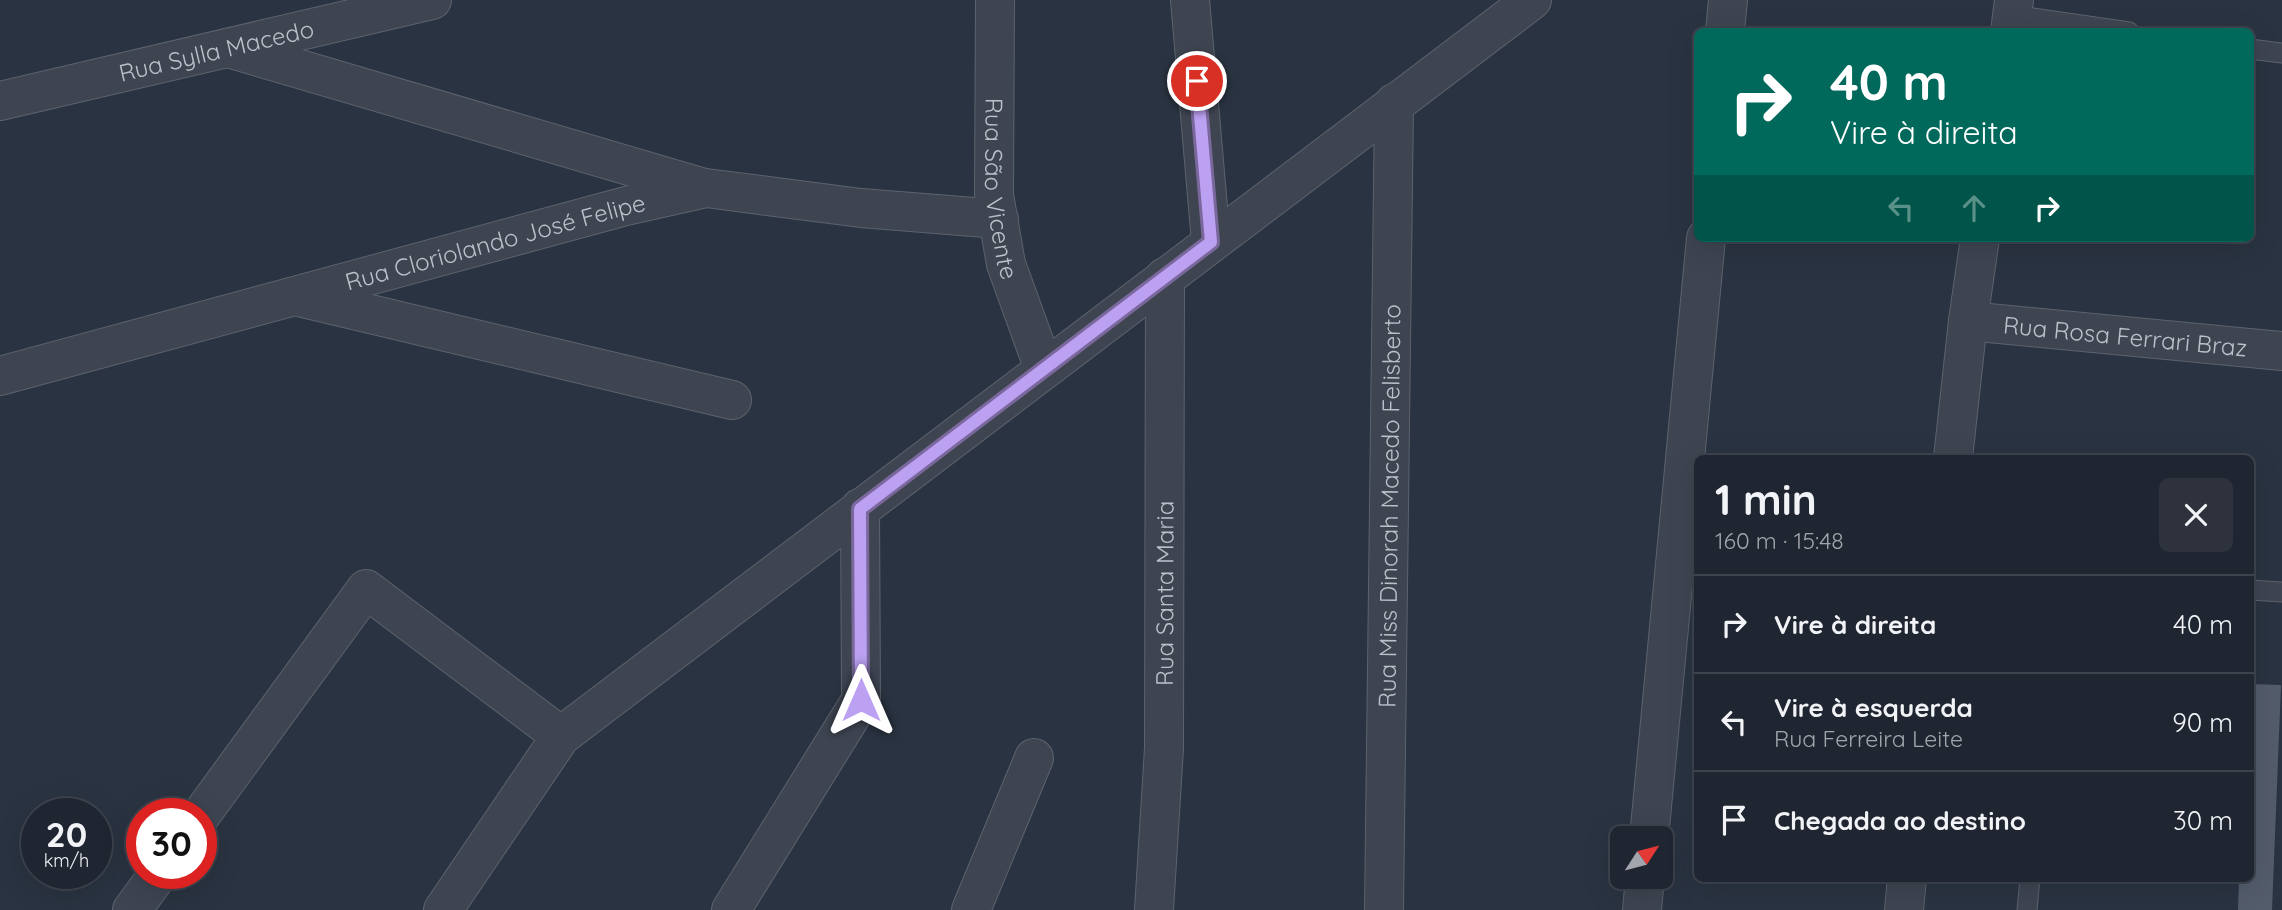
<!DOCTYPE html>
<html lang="pt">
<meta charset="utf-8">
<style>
body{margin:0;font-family:Quicksand,sans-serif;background:#2d323d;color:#f1f3f6;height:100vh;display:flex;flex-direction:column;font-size:26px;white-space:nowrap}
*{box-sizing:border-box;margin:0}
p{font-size:23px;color:#a2a5ab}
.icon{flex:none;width:38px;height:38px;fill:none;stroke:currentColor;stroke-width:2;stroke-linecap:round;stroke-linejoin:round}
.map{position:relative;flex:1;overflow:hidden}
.drawer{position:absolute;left:1694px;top:455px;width:560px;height:427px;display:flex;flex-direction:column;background:#202631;border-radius:10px;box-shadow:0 7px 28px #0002,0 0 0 2px #3d434d}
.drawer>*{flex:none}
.top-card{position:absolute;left:1694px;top:28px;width:560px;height:214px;border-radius:10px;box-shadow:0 7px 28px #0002,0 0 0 2px #3d434d;background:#00695c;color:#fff;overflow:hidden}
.needle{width:46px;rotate:54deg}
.fabs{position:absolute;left:1610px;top:826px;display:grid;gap:14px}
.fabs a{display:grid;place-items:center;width:63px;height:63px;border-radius:10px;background:#202631;box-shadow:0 7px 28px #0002,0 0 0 2px #3d434d;font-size:35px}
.speed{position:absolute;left:21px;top:798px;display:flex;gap:14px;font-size:35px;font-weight:700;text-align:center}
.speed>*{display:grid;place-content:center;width:91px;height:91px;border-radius:50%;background:#202631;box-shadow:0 7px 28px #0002,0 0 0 2px #3d434d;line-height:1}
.speed small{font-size:18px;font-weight:400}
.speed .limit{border:10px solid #d22;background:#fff;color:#111}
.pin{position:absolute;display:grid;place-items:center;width:60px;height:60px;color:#fff;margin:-30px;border:4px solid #fff;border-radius:50%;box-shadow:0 2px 7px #0007}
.me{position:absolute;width:77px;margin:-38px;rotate:0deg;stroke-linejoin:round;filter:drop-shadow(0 0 5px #0008)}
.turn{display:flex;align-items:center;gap:24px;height:147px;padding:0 21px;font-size:32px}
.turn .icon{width:91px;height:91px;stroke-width:2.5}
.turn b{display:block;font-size:49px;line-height:60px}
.lanes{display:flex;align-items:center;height:66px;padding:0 21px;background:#0003;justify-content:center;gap:35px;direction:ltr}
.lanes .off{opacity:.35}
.round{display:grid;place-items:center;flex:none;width:74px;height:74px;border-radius:10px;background:#2d323d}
.headline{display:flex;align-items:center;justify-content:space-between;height:119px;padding:0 21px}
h1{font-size:42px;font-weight:700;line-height:52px}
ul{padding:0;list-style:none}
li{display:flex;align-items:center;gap:21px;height:98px;padding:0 21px;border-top:2px solid #3d434d}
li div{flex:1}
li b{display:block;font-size:26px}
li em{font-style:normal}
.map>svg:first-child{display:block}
</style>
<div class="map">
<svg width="2282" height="910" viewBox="0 0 2282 910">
<rect width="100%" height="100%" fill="#2a3341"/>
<polygon fill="#535c6b" points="2250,684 2281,685 2272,910 2238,910 2239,878 2250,878"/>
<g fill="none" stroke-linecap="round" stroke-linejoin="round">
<defs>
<g id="lane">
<polyline points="2013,15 2129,32"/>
<polyline points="2250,49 2282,53"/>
<polyline points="2250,590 2282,592"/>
<polyline points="2027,910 2030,878"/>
</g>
<g id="street">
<path id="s1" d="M 995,0 L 994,195 L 1006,264 L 1044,369"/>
<polyline points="1190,0 1211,242"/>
<polyline points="1725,32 1728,0"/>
<polyline points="2010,32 2014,0"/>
<polyline points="228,48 704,188"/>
<path id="s2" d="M 0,101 L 432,0"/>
<polyline points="303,298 732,400"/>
<path id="s3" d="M 1968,321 L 2282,351"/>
<path id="s4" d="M 0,376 L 626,206 L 706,188 L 861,208 L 999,219"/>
<polyline points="1953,458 1968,321 1980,238"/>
<polyline points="201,815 366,589 561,736"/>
<polyline points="1649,838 1706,238"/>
<polyline points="132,910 159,873"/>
<polyline points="443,910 561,736 1532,0"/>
<polyline points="731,910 861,700 860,508"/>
<polyline points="971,910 1034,758"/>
<path id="s5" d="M 1154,910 L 1164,748 L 1165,277"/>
<path id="s6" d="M 1384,910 L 1394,103"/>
<polyline points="1642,910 1645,877"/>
<polyline points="1904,910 1907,878"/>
</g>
</defs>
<use href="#lane" stroke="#5c636e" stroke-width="21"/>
<use href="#street" stroke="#5c636e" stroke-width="40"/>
<use href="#lane" stroke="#3e4551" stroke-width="19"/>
<use href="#street" stroke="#3e4551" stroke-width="38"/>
</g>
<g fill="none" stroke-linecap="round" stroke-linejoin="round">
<defs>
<polyline id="route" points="861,700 860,509 1211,242 1197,81"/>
</defs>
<use href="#route" stroke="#7a689d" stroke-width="18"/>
<use href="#route" stroke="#bca0f2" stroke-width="12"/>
</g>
<g text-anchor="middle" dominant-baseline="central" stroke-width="5" stroke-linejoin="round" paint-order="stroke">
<g font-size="24" fill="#bbc1cb" stroke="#222a36">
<text stroke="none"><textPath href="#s2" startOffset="222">Rua Sylla Macedo</textPath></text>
<text stroke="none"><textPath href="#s1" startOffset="189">Rua São Vicente</textPath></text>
<text stroke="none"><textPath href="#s4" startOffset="513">Rua Cloriolando José Felipe</textPath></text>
<text stroke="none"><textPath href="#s3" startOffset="158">Rua Rosa Ferrari Braz</textPath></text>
<text stroke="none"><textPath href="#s6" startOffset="404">Rua Miss Dinorah Macedo Felisberto</textPath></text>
<text stroke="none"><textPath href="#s5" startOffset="317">Rua Santa Maria</textPath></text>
</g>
</g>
</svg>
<div class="fabs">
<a><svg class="needle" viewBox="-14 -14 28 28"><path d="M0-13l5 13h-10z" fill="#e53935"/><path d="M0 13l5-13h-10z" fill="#a2a5ab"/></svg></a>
</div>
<div class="speed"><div>20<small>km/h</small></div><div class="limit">30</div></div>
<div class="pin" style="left:1197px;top:81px;background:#d93025"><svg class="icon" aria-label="arrive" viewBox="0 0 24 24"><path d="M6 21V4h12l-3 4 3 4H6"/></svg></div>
<svg class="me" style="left:861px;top:700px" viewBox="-20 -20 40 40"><path d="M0-17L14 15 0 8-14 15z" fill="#bca0f2" stroke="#fff" stroke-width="4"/></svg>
<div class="top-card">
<div class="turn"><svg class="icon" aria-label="right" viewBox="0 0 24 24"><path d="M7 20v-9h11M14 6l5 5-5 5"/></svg><div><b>40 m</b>Vire à direita</div></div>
<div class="lanes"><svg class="icon off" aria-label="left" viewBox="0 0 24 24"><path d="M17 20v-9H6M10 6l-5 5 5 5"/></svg><svg class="icon off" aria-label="ahead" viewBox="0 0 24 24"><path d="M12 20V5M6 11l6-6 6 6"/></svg><svg class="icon" aria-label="right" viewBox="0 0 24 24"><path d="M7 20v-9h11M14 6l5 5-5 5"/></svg></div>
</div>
<section class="drawer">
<div class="headline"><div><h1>1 min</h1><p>160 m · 15:48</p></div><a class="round"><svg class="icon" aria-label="close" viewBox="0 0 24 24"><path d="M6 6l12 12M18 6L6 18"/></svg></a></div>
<ul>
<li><svg class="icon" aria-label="right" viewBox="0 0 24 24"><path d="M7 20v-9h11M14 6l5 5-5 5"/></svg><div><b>Vire à direita</b></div><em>40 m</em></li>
<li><svg class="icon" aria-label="left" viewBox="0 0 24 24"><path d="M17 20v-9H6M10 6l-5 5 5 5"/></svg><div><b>Vire à esquerda</b><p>Rua Ferreira Leite</p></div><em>90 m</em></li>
<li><svg class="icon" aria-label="arrive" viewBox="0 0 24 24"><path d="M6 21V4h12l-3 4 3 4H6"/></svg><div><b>Chegada ao destino</b></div><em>30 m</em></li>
</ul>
</section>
</div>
